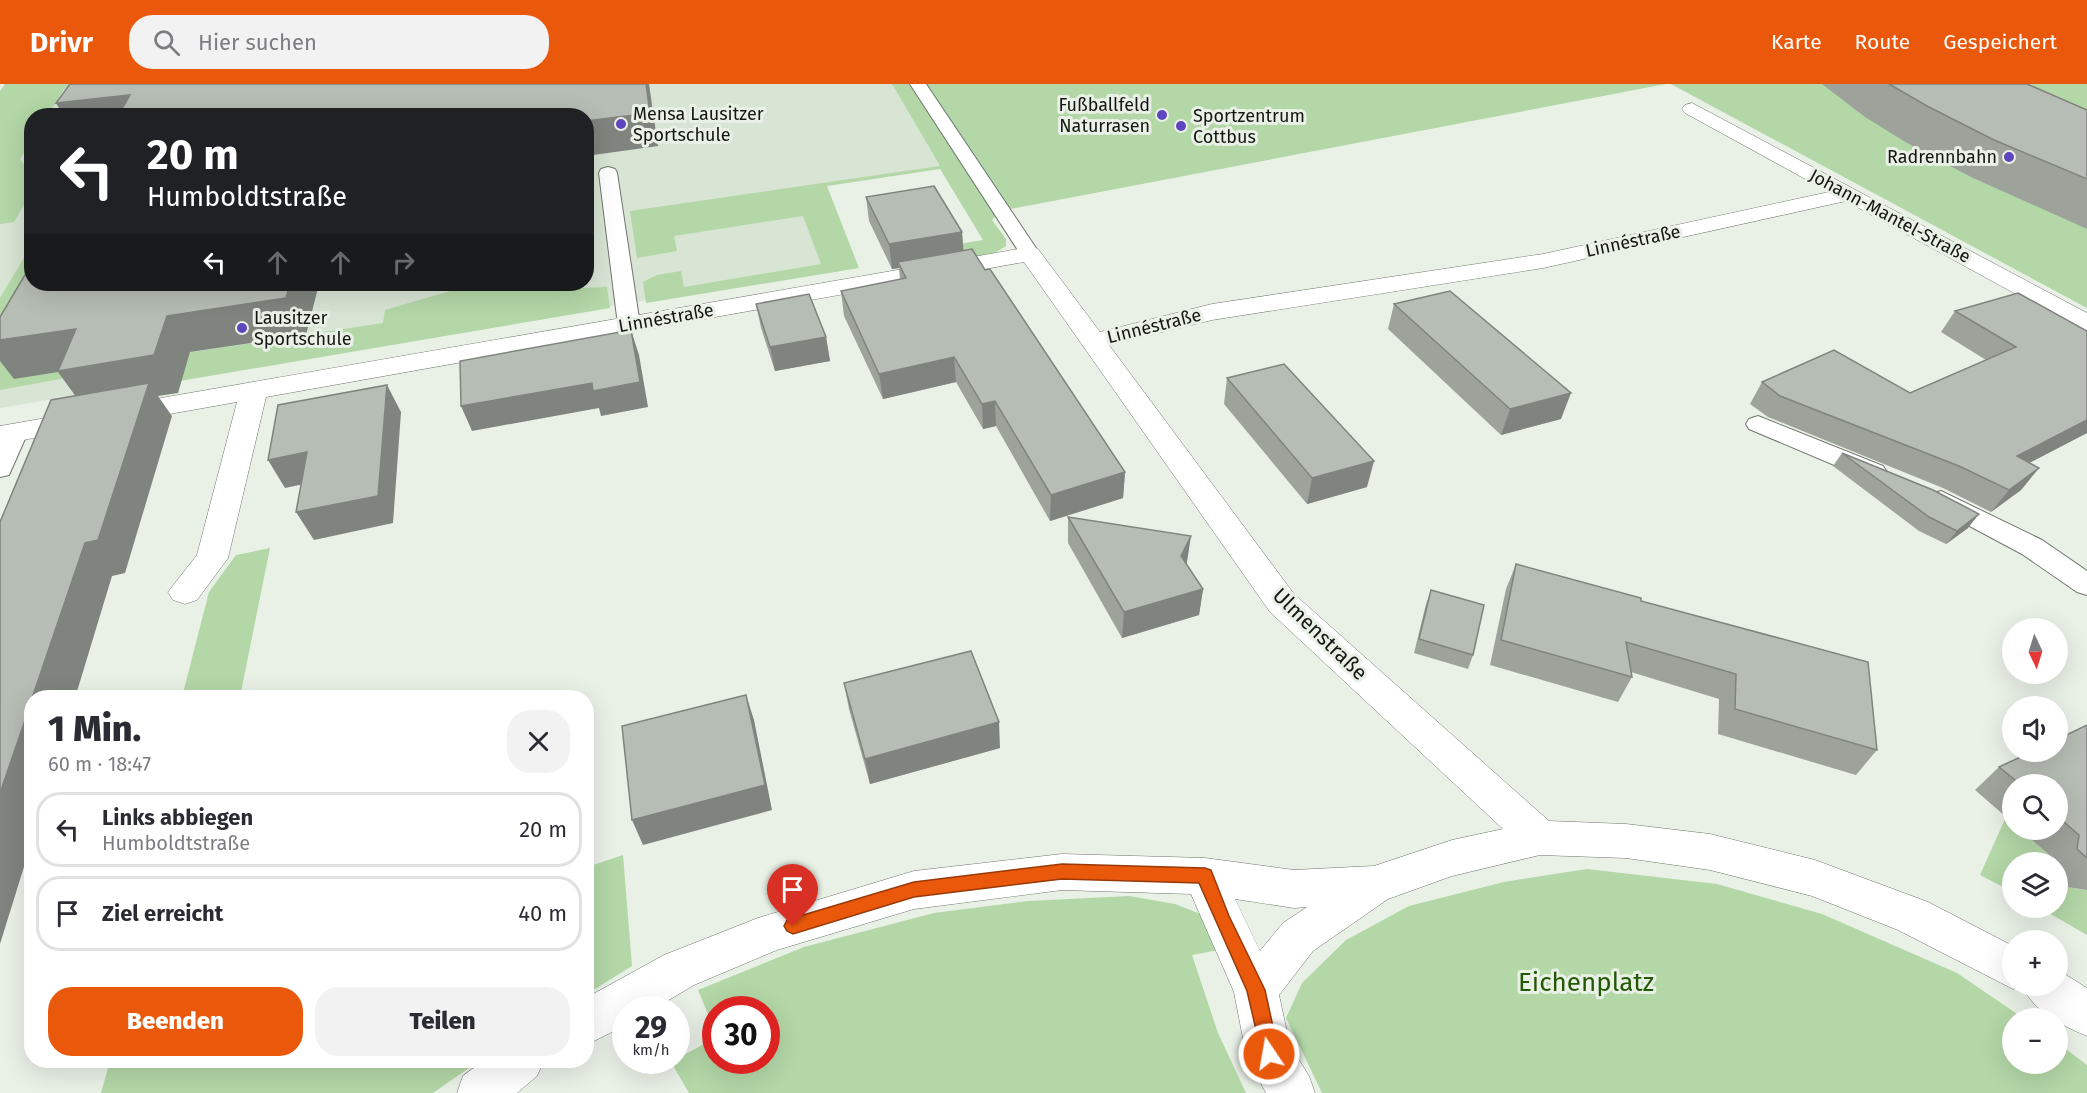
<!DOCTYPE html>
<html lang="de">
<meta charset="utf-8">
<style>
body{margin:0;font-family:"Fira Sans",sans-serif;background:#f2f2f3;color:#2b2b33;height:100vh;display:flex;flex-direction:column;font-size:22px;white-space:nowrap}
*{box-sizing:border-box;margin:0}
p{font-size:20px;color:#7c7c81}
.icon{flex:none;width:33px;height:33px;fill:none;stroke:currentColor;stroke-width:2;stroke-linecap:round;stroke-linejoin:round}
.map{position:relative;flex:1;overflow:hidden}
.side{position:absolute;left:24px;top:606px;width:570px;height:378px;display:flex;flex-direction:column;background:#fff;border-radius:24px;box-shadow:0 6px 24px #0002}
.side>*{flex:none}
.hud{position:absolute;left:24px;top:24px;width:570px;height:183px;border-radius:24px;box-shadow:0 6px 24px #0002;background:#202124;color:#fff;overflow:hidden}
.needle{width:39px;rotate:176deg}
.controls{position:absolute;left:2002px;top:534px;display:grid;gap:12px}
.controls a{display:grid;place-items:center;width:66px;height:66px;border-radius:50%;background:#fff;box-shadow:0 6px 24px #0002;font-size:30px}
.speed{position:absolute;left:612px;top:912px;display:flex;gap:12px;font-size:30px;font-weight:700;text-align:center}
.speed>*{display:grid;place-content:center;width:78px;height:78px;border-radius:50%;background:#fff;box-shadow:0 6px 24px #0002;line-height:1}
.speed small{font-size:15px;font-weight:400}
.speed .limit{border:9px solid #d22;background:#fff;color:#111}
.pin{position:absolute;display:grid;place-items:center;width:51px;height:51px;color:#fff;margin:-62px -26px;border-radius:50% 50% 50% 0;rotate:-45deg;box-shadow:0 0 6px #0007}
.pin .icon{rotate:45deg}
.me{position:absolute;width:66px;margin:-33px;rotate:348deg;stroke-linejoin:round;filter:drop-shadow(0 0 4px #0008)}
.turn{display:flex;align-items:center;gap:21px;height:126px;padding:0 24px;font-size:27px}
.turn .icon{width:78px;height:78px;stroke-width:2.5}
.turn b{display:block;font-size:42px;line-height:51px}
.lanes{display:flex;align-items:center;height:57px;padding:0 24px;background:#0003;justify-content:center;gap:30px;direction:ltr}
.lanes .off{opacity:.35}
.round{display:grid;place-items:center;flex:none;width:63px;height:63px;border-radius:24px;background:#f2f2f3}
.headline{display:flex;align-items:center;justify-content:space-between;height:102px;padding:0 24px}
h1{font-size:36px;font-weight:800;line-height:45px}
.action{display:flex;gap:12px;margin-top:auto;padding:12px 24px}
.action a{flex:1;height:69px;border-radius:24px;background:#ea580c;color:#fff;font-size:24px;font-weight:800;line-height:69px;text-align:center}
.action a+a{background:#f2f2f3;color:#2b2b33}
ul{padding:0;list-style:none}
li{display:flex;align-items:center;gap:18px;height:75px;margin:0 12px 9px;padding:0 12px;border:3px solid #e1e1e2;border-radius:24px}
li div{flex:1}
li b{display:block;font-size:22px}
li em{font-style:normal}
header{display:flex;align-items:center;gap:36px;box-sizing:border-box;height:84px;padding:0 30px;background:#ea580c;color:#fff}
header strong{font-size:28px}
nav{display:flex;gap:33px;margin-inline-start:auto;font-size:21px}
.search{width:420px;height:54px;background:#f2f2f3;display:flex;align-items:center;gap:15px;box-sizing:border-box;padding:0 21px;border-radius:24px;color:#7c7c81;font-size:22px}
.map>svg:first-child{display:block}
</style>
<header>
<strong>Drivr</strong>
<div class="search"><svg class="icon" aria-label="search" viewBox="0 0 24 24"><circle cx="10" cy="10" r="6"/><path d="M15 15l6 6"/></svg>Hier suchen</div>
<nav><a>Karte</a><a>Route</a><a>Gespeichert</a></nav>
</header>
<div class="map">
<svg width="2087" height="1009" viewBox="0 0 2087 1009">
<rect width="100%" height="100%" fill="#e9f0e6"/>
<path fill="#d8e4d4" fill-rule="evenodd" d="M 77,0 L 892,0 L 941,84 L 825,101 L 857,181 L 0,324 L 0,8 ZM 32,32 L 586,32 L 586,200 L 32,200 Z"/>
<g fill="#b3d7a7">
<path d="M 5,0 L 107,0 L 64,5 L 48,31 L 32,32 L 31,57 L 20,75 C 41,101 28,113 14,138 L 0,140 L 0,7 Z"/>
<polygon points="892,0 1666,0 995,128 995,133 992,136 1006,155 1006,162 993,170 937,180 929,165 983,156 940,85 827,102 859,184 646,219 643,198 657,191 681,187 684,203 821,180 803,132 674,152 677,167 637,174 630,127 940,82"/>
<polygon points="1671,0 2087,0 2087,224"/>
<polygon points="31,162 32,200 107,281 104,287 0,306 0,214"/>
<polygon points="474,200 577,200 579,204 607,203 610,224 156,301 167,272 383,239 385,226"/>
<polygon points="270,464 240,613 182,613 209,508 236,471"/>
<polygon points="2006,733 2013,739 2013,746 2020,746 2052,773 2051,778 2013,778 2013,808 1980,791"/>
<polygon points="623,771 632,882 587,910 587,783"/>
<polygon points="1587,785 1717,800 1822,830 1957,889 2023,934 2013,934 2013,980 2058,980 2058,959 2087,981 2087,1009 1322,1009 1286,934 1302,899 1346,856 1409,822 1504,798"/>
<polygon points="2058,795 2067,803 2087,806 2087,851 2040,824 2058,824"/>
<polygon points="1129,812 1175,820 1203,831 1219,866 1192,871 1218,949 1246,1009 689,1009 671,978 715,954 716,976 766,976 766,926 716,926 715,947 698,906 804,863 934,829 1028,817"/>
<polygon points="110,977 110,976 479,977 433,1009 101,1009"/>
</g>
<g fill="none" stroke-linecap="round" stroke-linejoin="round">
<defs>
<g id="service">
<polygon points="910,0 926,0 1040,170 1037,174 1030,176 1023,174"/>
<polygon points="608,83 615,85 617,89 640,241 637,246 629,248 621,246 618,241 599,89 601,85"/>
<polygon points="1758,332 1883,382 1887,388 1883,394 1874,396 1865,394 1749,345 1746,340 1749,335"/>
<polygon points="16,340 25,343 28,348 9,391 0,393 0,356 7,343"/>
<polygon points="1941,407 2042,456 2087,487 2087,511 2077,508 2022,470 1932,422 1928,416 1932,410"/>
</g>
<g id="minor">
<path d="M 1692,19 L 2087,229 L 2087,247 L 2078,244 L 1846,117 L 1543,184 L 1212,236 L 1109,261 L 1294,510 L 1549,737 L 1626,740 L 1710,750 L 1815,776 L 1928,818 L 2013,862 L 2013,902 L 2021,902 L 2013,905 L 1898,846 L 1812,812 L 1710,786 L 1626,774 L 1540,771 L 1452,792 L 1388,815 L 1313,867 L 1279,911 L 1290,962 L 1309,992 L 1315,1009 L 1266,1009 L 1246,970 L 1234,908 L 1191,810 L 1062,806 L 914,825 L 777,866 L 694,901 L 652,926 L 626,926 L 626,941 L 586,961 L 586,914 L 664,871 L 758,834 L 914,787 L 1062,770 L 1205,774 L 1294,786 L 1374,782 L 1452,756 L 1503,745 L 1270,528 L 1024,178 L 266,313 L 228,474 L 197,516 L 185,520 L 173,516 L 168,508 L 197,471 L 237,318 L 0,360 L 0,342 L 1030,163 L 1038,165 L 1100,248 L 1212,220 L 1543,170 L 1829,108 L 1685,29 L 1682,25 L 1685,21 ZM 1235,815 L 1294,824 L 1307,823 L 1283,839 L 1260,867 Z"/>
<path d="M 2058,886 L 2087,904 L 2087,952 C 2063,942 2032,927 2023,902 L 2058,902 Z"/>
<polygon points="484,976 544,976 537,992 517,1009 457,1009 463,992"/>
</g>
</defs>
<use href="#service" stroke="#6f766d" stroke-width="2"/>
<use href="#minor" stroke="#6f766d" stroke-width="1"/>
<use href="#service" fill="#fff" fill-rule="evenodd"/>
<use href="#minor" fill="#fff" fill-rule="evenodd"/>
</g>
<g fill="#9da39b">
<polygon points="1822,0 2027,0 2087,26 2087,145 1971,93 1907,59 1865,33"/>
<polygon points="866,113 962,148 963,167 985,186 1125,388 1123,414 1050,437 996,342 983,345 956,298 883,315 844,232 841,207 900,196 899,184 892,185 869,137"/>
<polygon points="756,220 826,253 830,277 775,287 761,244"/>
<polygon points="1394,220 1561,335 1501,351 1388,245"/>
<polygon points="1955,227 2087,247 2087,349 2029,379 2039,384 2021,406 1991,428 1943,404 1768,333 1750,320 1762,298 1910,309 1986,276 1941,248"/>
<polygon points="1227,294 1367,403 1307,420 1224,320"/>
<polygon points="1842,369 1968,444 1946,460 1919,447 1833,382"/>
<polygon points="1068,433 1187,478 1186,480 1203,505 1199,531 1122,554 1068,459"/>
<polygon points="1516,480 1641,517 1877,666 1856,691 1718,650 1719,615 1631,588 1632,593 1618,618 1490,581 1506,505"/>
<polygon points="1431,506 1473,571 1468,585 1414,569 1426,520"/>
<polygon points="844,599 1000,664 870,700 849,625"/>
<polygon points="2087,641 2087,806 2067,803 2058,795 2058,778 2051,778 2052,773 2020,746 2058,746 2058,700 2013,700 2013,739 1975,706 1999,683"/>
</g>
<g fill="#7f847e">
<polygon points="646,0 649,0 658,62 586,72 586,37"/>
<polygon points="130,11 142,32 64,32 56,19"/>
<polygon points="543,29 544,32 522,32"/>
<polygon points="962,148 964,172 898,178 899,184 892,185 889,160"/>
<polygon points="290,200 319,200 306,251 190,268 178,309 158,312 172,332 125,489 112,492 75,614 32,614 85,325 58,288 14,295 0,277 0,256 167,232"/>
<polygon points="631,246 639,271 648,323 601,332 599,324 472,347 461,322"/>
<polygon points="826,253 830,277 775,287 770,263"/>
<polygon points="954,273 956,298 883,315 879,290"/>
<polygon points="387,301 401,328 393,439 314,456 296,428"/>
<polygon points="1571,309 1561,335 1501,351 1510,325"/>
<polygon points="995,317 996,342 983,345 982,320"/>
<polygon points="2087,336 2087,349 2000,394 2017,372"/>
<polygon points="307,368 323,396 285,404 268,376"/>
<polygon points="1374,377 1367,403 1307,420 1312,394"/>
<polygon points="2039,384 2021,406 1991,428 2009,406"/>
<polygon points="1125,388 1123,414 1050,437 1051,411"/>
<polygon points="1979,430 1968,444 1946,460 1957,447"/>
<polygon points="1191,452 1187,478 1178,498 1181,472"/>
<polygon points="1203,505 1199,531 1122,554 1124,528"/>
<polygon points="746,611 754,636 772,726 643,761 632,736"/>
<polygon points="32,616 32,757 0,860 0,709"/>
<polygon points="999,638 1000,664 870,700 865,675"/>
</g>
<g fill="#b6bdb4" stroke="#7f847e" stroke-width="1.5">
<polygon points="70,0 646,0 650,29 586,37 586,32 543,32 543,29 522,32 118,32 130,11 56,19"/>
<polygon points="1889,0 2027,0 2087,26 2087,95 1994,56 1927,22"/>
<polygon points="934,102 962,148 889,160 866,113"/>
<polygon points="972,165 985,186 990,185 1125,388 1051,411 995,317 982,320 954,273 879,290 841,207 906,194 898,178"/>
<polygon points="32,179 32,200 290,200 286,214 167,232 154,271 58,287 76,245 0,256 0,233"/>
<polygon points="1450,207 1571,309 1510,325 1394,220"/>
<polygon points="2018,209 2087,247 2087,336 2017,372 2039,384 2009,406 1959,382 1780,312 1762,298 1834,266 1910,309 2016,263 1955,227"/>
<polygon points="809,210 826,253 770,263 756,220"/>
<polygon points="631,246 640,298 593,307 592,299 461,322 460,277"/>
<polygon points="1284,280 1374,377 1312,394 1227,294"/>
<polygon points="149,299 98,456 85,459 32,614 32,616 0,709 0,438 51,316"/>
<polygon points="387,301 378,412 296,428 307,368 268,376 278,321"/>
<polygon points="1842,369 1933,406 1979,430 1957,447 1929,433"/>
<polygon points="1068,433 1191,452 1181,472 1203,505 1124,528"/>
<polygon points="1516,480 1641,514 1641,517 1868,578 1877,666 1735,625 1736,590 1626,558 1632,593 1501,556"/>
<polygon points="1431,506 1484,521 1473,571 1419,555"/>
<polygon points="971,567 999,638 865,675 844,599"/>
<polygon points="746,611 765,701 632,736 622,642"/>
<polygon points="2087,641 2087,774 2077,765 2079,751 2058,733 2058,700 2020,700 1999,683 2031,668 2058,668 2058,655"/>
</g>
<polygon fill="#ea580c" stroke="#983908" stroke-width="1.5" points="1062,780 1205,784 1211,786 1229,832 1265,906 1279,970 1276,976 1269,979 1263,976 1247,907 1199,799 1062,795 914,813 793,850 787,847 784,842 787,836 793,834 914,798"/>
<g fill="#6046be" stroke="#e9f0e6" stroke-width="2">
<circle cx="1162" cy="31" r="6"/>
<circle cx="621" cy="40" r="6"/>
<circle cx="1181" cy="42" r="6"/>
<circle cx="2009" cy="73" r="6"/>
<circle cx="242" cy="244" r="6"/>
</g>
<g text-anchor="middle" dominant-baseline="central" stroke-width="6" stroke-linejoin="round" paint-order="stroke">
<g font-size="18" fill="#141613" stroke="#e9f0e6" text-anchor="start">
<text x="1150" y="21" text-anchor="end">Fußballfeld<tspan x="1150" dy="21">Naturrasen</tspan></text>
<text x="633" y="30">Mensa Lausitzer<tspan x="633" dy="21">Sportschule</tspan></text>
<text x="1193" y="32">Sportzentrum<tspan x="1193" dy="21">Cottbus</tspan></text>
<text x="1997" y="73" text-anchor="end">Radrennbahn</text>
<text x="254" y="234">Lausitzer<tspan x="254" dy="21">Sportschule</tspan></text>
</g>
<g font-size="18" fill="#141613" stroke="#e9f0e6">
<text transform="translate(1890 132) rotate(28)">Johann-Mantel-Straße</text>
<text transform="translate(1633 157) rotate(-12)">Linnéstraße</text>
<text transform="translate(666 234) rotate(-10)">Linnéstraße</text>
<text transform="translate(1154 242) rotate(-14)">Linnéstraße</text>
</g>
<g font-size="21" fill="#141613" stroke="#e9f0e6">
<text transform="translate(1320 550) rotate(44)">Ulmenstraße</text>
</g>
<g font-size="26" fill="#235905" stroke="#e9f0e6">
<text x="1586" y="898">Eichenplatz</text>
</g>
</g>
</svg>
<div class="controls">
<a><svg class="needle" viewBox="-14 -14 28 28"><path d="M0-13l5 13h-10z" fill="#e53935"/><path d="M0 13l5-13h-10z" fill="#7c7c81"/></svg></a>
<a><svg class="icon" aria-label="sound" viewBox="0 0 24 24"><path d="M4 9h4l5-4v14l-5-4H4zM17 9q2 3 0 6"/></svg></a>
<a><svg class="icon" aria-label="search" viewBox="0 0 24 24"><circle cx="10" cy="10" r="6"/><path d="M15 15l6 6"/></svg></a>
<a><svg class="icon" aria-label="layers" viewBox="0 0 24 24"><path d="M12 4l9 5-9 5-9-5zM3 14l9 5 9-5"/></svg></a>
<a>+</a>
<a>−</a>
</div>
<div class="speed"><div>29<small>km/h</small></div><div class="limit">30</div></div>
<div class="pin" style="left:793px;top:842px;background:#d93025"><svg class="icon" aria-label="arrive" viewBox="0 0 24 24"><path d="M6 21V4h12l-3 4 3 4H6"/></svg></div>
<svg class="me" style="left:1269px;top:970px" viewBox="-20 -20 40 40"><circle r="17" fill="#ea580c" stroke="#fff" stroke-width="3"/><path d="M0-11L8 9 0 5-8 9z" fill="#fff"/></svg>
<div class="hud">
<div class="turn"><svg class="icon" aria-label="left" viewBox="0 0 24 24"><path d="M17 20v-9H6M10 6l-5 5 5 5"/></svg><div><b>20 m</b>Humboldtstraße</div></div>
<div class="lanes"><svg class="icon" aria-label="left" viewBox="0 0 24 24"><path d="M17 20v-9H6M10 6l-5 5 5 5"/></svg><svg class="icon off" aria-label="ahead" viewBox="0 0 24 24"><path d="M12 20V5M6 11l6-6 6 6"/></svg><svg class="icon off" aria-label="ahead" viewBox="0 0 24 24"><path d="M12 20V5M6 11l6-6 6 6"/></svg><svg class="icon off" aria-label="right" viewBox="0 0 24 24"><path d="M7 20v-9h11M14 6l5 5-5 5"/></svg></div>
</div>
<section class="side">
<div class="headline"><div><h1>1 Min.</h1><p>60 m · 18:47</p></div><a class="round"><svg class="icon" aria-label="close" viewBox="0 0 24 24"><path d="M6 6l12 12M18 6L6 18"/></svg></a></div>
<ul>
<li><svg class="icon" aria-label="left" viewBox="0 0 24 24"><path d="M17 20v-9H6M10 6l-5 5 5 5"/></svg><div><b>Links abbiegen</b><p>Humboldtstraße</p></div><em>20 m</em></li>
<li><svg class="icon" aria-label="arrive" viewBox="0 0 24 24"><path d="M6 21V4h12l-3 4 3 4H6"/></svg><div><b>Ziel erreicht</b></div><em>40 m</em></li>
</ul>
<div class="action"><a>Beenden</a><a>Teilen</a></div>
</section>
</div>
